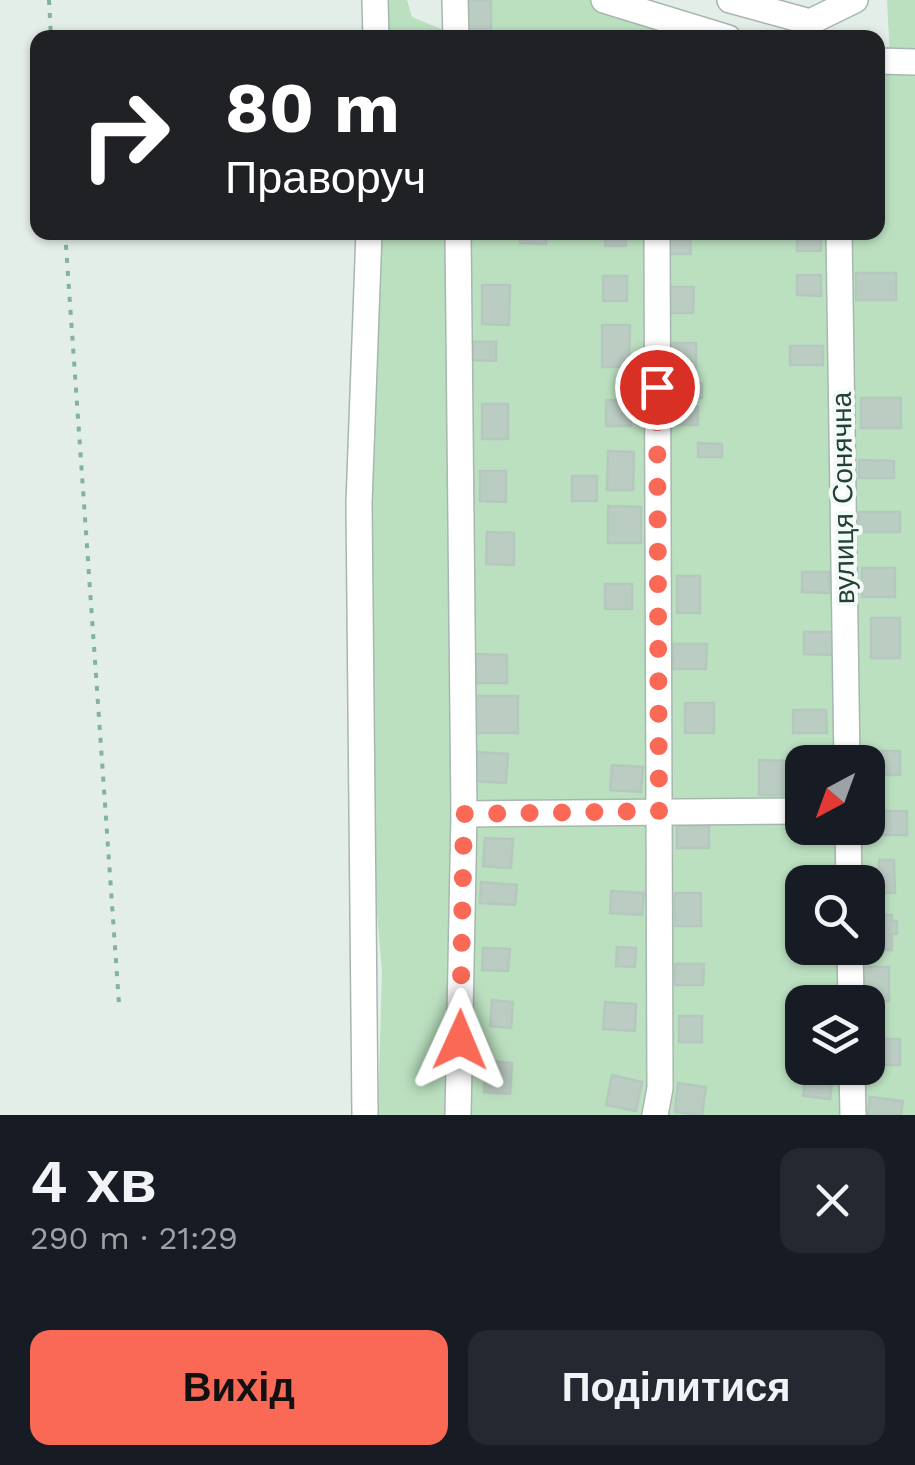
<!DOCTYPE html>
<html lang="uk">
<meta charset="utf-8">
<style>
body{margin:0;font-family:"Work Sans",sans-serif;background:#242831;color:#f1f3f6;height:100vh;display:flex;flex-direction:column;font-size:38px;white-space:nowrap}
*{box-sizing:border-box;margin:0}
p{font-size:32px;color:#9ea1a6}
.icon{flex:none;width:55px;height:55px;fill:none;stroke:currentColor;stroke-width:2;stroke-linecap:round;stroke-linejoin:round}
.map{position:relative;height:1115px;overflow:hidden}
.drawer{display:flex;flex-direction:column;background:#171b24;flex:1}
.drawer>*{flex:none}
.guide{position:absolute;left:30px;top:30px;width:855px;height:210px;border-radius:20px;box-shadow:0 2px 8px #0004;background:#202124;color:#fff;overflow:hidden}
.needle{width:65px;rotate:221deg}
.tools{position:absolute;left:785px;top:745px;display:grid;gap:20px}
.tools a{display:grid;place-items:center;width:100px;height:100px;border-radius:20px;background:#171b24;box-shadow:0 2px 8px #0004;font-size:50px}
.pin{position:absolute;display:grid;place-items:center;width:85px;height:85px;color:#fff;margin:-42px;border:5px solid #fff;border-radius:50%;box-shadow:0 2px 10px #0007}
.me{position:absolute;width:110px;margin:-55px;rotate:1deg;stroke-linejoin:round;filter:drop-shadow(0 0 8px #0008)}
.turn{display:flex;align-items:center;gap:35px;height:210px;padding:0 30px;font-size:45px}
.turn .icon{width:130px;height:130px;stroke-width:2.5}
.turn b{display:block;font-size:70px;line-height:85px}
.round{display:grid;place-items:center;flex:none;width:105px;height:105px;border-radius:20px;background:#242831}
.summary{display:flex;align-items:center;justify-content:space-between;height:170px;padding:0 30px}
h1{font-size:60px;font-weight:600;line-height:75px}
.action{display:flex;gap:20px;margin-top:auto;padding:20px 30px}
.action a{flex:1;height:115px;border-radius:20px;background:#fa6856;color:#111;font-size:40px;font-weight:600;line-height:115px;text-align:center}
.action a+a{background:#242831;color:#f1f3f6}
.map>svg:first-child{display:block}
</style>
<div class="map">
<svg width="915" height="1115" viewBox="0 0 915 1115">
<rect width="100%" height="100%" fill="#e4eee8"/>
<g fill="#bbe0c0" fill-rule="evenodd">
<polygon points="375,0 407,0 412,17 455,35 455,0 604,0 728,37 376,37"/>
<path d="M 887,0 L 915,0 L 915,1115 L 378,1115 L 382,971 L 364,762 L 369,233 L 878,232 L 878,61 L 890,59 ZM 802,762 L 868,762 L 868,828 L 802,828 ZM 802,882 L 868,882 L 868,948 L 802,948 ZM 802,1002 L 868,1002 L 868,1068 L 802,1068 Z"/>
</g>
<g fill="#bbccc3" stroke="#b5c8be" stroke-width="2.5">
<rect x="465" y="0" width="26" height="34"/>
<polygon points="520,232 546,232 546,244 520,243"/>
<rect x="605" y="232" width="21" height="14"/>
<polygon points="663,232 690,232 691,254 663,254"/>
<rect x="797" y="232" width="24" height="19"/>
<rect x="856" y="273" width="40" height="27"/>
<polygon points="797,275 821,275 821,296 797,295"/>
<rect x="603" y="276" width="24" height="25"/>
<polygon points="482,285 510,285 509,325 482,324"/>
<polygon points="666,287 694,287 693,313 666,313"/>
<polygon points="602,325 630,325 629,367 602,367"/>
<polygon points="473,342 496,342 496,361 473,360"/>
<polygon points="671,343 696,343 696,372 671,371"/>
<rect x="790" y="346" width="33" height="19"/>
<rect x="675" y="383" width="27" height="15"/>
<rect x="861" y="398" width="40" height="30"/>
<polygon points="606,400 631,401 631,426 606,426"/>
<rect x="482" y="404" width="26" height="35"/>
<rect x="671" y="407" width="27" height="18"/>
<polygon points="698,443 722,444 722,457 698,457"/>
<polygon points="608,451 634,452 633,490 607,490"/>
<polygon points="859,460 894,461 894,478 859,478"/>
<polygon points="480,471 506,471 506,502 480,501"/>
<rect x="572" y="476" width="25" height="25"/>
<polygon points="608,506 641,507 641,543 608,543"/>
<rect x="859" y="512" width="41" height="20"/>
<polygon points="487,532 514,533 514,565 486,564"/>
<rect x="862" y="568" width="33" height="29"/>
<polygon points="802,572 829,572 830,593 802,592"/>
<rect x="677" y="576" width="23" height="37"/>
<rect x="605" y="584" width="27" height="25"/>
<rect x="871" y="618" width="29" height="40"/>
<polygon points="804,632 834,632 834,655 804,654"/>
<polygon points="673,644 707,644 706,669 673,669"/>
<polygon points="476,654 507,655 507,683 476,683"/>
<rect x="475" y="696" width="43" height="37"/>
<rect x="685" y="703" width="29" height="30"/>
<polygon points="793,710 826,710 827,733 793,733"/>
<rect x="870" y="751" width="30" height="24"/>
<polygon points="475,752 508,754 506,783 473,781"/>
<polygon points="759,760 789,761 789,795 759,795"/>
<polygon points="612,765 643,767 641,792 610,790"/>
<rect x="879" y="811" width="28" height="24"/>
<rect x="677" y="826" width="32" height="22"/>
<polygon points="485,838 513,839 511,868 483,866"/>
<polygon points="879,860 894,860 895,893 872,892 872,870 879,870"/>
<polygon points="481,882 517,885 515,905 480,903"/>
<polygon points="611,891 644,893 642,915 610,913"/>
<rect x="675" y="893" width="26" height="33"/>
<polygon points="868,915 892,915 892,921 897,921 897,934 892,934 892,950 867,950"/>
<polygon points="617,947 636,948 635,967 616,966"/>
<polygon points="483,948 510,949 508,971 482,970"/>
<polygon points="675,964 704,964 703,985 675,985"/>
<rect x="864" y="967" width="25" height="34"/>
<polygon points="492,1000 513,1002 511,1028 490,1026"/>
<polygon points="605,1002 636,1004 635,1031 603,1029"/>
<rect x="679" y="1016" width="23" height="26"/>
<rect x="874" y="1039" width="26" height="26"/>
<polygon points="486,1061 512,1063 510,1094 484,1092"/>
<polygon points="807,1068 834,1068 830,1099 803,1096"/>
<polygon points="612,1075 642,1082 636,1111 606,1105"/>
<polygon points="678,1083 706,1087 702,1115 675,1112"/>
<polygon points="870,1097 903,1101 901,1115 868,1115"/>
</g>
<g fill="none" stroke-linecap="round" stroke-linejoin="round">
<defs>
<g id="minor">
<polyline points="375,0 376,38"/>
<polyline points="455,0 456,38"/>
<polyline points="604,0 728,38"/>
<polyline points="730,0 810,22 855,0"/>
<polyline points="878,61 915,62"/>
<polyline points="458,232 464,814 458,1115"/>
<polyline points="839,232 847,762"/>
<polyline points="464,814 802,811"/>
<polyline points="848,828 849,882"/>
<polyline points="850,948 851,1002"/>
<polyline points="852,1068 853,1115"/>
<polyline points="365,1115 359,503 369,232"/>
<polyline points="655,1115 660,1088 657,232"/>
</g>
</defs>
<use href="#minor" stroke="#a6b7ae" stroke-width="28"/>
<g stroke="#82b39d" stroke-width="4" stroke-dasharray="5 8" stroke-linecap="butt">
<polyline points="49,0 51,38"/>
<polyline points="65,232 119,1004"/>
</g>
<use href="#minor" stroke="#fff" stroke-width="25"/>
</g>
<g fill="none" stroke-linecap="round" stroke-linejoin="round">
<polyline stroke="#fa6856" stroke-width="18" stroke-dasharray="0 32.4" points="460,1040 464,814 659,811 657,387"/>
</g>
<g text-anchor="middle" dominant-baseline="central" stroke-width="8" stroke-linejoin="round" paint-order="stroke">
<g font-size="28" fill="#224134" stroke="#f4faf7">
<text transform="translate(843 498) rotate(-91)">вулиця Сонячна</text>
</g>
</g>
</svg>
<div class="tools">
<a><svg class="needle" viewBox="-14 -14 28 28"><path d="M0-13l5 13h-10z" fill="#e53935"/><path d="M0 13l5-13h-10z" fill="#9ea1a6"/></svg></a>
<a><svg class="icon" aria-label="search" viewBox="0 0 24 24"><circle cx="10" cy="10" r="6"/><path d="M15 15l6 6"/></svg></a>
<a><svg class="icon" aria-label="layers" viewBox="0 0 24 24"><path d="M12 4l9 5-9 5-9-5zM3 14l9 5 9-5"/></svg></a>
</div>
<div class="pin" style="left:657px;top:387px;background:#d93025"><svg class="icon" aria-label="arrive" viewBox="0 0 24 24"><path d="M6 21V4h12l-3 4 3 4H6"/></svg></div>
<svg class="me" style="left:460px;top:1040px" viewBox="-20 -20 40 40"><path d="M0-17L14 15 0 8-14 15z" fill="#fa6856" stroke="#fff" stroke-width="4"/></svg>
<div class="guide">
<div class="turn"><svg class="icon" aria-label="right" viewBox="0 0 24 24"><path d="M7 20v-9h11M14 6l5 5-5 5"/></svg><div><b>80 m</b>Праворуч</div></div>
</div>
</div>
<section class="drawer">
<div class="summary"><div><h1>4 хв</h1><p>290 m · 21:29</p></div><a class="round"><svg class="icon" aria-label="close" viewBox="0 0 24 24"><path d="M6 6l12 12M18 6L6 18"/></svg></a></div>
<div class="action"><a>Вихід</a><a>Поділитися</a></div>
</section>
